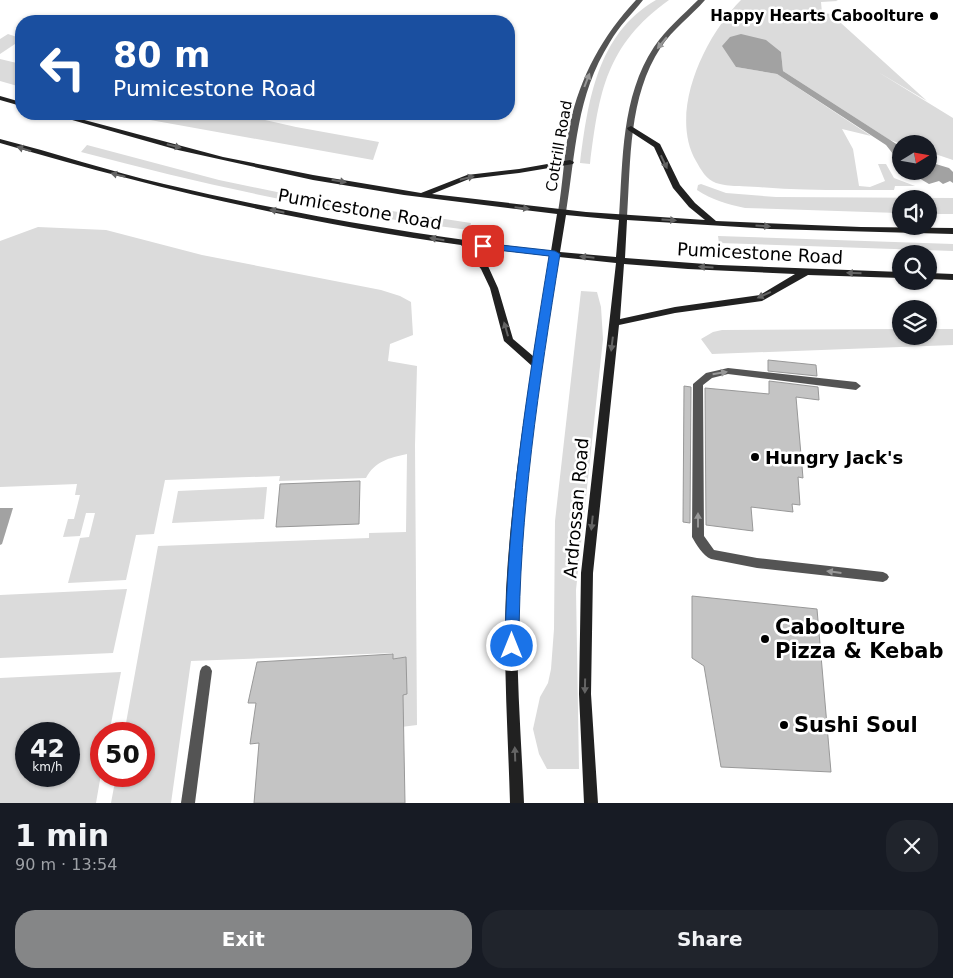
<!DOCTYPE html>
<meta charset="utf-8">
<style>
body{margin:0;font-family:"DejaVu Sans",sans-serif;background:#20242c;color:#f1f3f6;height:100vh;display:flex;flex-direction:column;font-size:19px;white-space:nowrap}
*{box-sizing:border-box;margin:0}
p{font-size:16px;color:#9ea1a6}
.icon{flex:none;width:28px;height:28px;fill:none;stroke:currentColor;stroke-width:2;stroke-linecap:round;stroke-linejoin:round}
.map{position:relative;height:803px;overflow:hidden}
.side{display:flex;flex-direction:column;background:#171b24;flex:1}
.side>*{flex:none}
.banner{position:absolute;left:15px;top:15px;width:500px;height:105px;border-radius:20px;box-shadow:0 1px 4px #0004;background:#1a4fa0;color:#fff;overflow:hidden}
.needle{width:32px;rotate:79deg}
.fabs{position:absolute;left:892px;top:135px;display:grid;gap:10px}
.fabs a{display:grid;place-items:center;width:45px;height:45px;border-radius:50%;background:#171b24;box-shadow:0 1px 4px #0004;font-size:25px}
.speed{position:absolute;left:15px;top:722px;display:flex;gap:10px;font-size:25px;font-weight:700;text-align:center}
.speed>*{display:grid;place-content:center;width:65px;height:65px;border-radius:50%;background:#171b24;box-shadow:0 1px 4px #0004;line-height:1}
.speed small{font-size:12px;font-weight:400}
.speed .limit{border:8px solid #d22;background:#fff;color:#111}
.pin{position:absolute;display:grid;place-items:center;width:42px;height:42px;color:#fff;margin:-21px;border-radius:10px;box-shadow:0 2px 8px #0006}
.me{position:absolute;width:55px;margin:-28px;rotate:0deg;stroke-linejoin:round;filter:drop-shadow(0 0 4px #0008)}
.turn{display:flex;align-items:center;gap:18px;height:105px;padding:0 15px;font-size:22px}
.turn .icon{width:65px;height:65px;stroke-width:2.5}
.turn b{display:block;font-size:35px;line-height:42px}
.round{display:grid;place-items:center;flex:none;width:52px;height:52px;border-radius:20px;background:#20242c}
.overview{display:flex;align-items:center;justify-content:space-between;height:85px;padding:0 15px}
h1{font-size:30px;font-weight:800;line-height:38px}
.cta{display:flex;gap:10px;margin-top:auto;padding:10px 15px}
.cta a{flex:1;height:58px;border-radius:20px;background:#858687;color:#fff;font-size:20px;font-weight:800;line-height:58px;text-align:center}
.cta a+a{background:#20242c;color:#f1f3f6}
.map>svg:first-child{display:block}
</style>
<div class="map">
<svg width="953" height="803" viewBox="0 0 953 803">
<rect width="100%" height="100%" fill="#fff"/>
<g fill="#dbdbdb" fill-rule="evenodd">
<path d="M 656,0 L 669,0 C 606,45 599,92 590,164 L 580,163 C 588,101 597,34 656,0 Z"/>
<path d="M 741,0 L 836,0 L 838,1 L 821,2 L 822,13 L 831,14 L 927,101 L 878,72 L 953,118 L 953,160 L 929,152 L 929,144 L 901,144 L 890,140 L 783,71 L 781,52 L 736,67 L 777,74 L 871,136 L 842,129 L 853,149 L 859,186 L 870,187 L 885,181 L 878,164 L 886,164 L 894,178 L 915,186 L 895,186 L 894,190 C 849,190 803,191 758,187 C 745,186 729,187 716,183 C 706,179 701,170 696,161 C 668,112 705,36 741,0 Z"/>
<polygon points="8,34 17,37 21,34 21,40 0,54 0,39"/>
<polygon points="0,59 21,64 21,87 0,81"/>
<polygon points="117,114 239,114 296,127 379,142 373,160"/>
<path d="M 87,145 L 219,180 L 306,198 L 471,223 L 469,230 C 337,214 209,186 81,152 Z"/>
<path d="M 701,184 L 726,193 L 776,197 L 953,198 L 953,214 L 929,214 L 929,199 L 901,199 L 901,213 L 898,213 L 745,208 C 727,204 712,200 697,190 L 698,185 Z"/>
<path d="M 38,227 L 106,230 L 202,255 L 381,290 L 400,296 L 411,302 L 413,335 L 390,344 L 388,361 L 417,366 L 415,445 L 417,725 L 393,728 L 392,695 L 407,694 L 405,657 L 393,659 L 392,653 L 191,661 L 171,803 L 111,803 L 116,776 L 144,776 L 144,734 L 124,734 L 158,546 L 369,538 L 369,533 L 406,532 L 407,454 C 389,458 375,461 366,478 L 279,481 L 280,476 L 165,480 L 154,534 L 136,535 L 126,580 L 68,583 L 80,538 L 89,537 L 95,513 L 86,513 L 80,536 L 63,537 L 68,519 L 74,519 L 80,495 L 75,495 L 77,484 L 0,487 L 0,241 Z"/>
<polygon points="718,236 953,244 953,251 719,243"/>
<polygon points="581,291 597,292 601,307 603,339 576,590 579,769 547,769 539,754 533,729 540,697 548,683 551,669 554,629 555,521"/>
<polygon points="901,329 901,336 929,336 929,329 953,329 953,345 712,354 701,339 713,332 722,330"/>
<polygon points="267,487 264,519 172,523 178,491"/>
<polygon points="127,589 113,653 0,658 0,595"/>
<path d="M 121,672 L 109,734 L 101,734 L 101,774 L 96,803 L 0,803 L 0,678 ZM 26,734 L 69,734 L 69,776 L 26,776 Z"/>
</g>
<g fill="#a2a2a2">
<polygon points="741,34 766,40 781,52 783,71 901,147 901,164 886,145 777,74 736,67 722,46 730,37"/>
<polygon points="929,162 949,168 953,172 953,183 950,181 943,184 939,181 929,184 907,171 929,171"/>
<polygon points="0,508 13,508 2,544 0,545"/>
</g>
<g fill="#c4c4c4" stroke="#989898">
<polygon points="768,360 816,365 817,376 768,371"/>
<polygon points="769,381 818,387 819,400 796,397 803,478 798,477 800,505 792,504 793,512 751,507 753,531 706,525 705,388 769,394"/>
<polygon points="684,386 691,387 690,523 683,522"/>
<polygon points="360,481 359,524 276,527 280,484"/>
<polygon points="692,596 817,609 831,772 721,767 704,666 692,658"/>
<polygon points="393,654 393,659 406,657 407,694 403,695 405,803 254,803 259,743 250,744 256,703 248,703 257,662"/>
</g>
<g fill="none" stroke-linecap="round" stroke-linejoin="round">
<g fill="#545454" fill-rule="evenodd">
<path d="M 728,368 L 856,382 L 861,386 L 856,390 L 728,374 L 712,378 L 703,385 L 704,536 L 714,550 L 757,558 L 883,572 L 887,574 L 889,577 L 887,580 L 883,582 L 757,568 L 711,559 C 703,556 696,544 692,537 L 693,384 L 706,373 Z"/>
<polygon points="206,665 210,667 212,671 195,803 181,803 200,671 202,667"/>
</g>
<g fill="#545454" fill-rule="evenodd">
<path d="M 636,0 L 643,0 C 632,14 619,26 610,42 C 576,96 576,151 566,212 L 565,214 L 559,214 L 558,212 C 563,183 564,153 570,124 C 580,77 603,35 636,0 Z"/>
<path d="M 698,0 L 705,0 C 691,16 673,29 661,47 C 628,97 631,160 627,217 L 626,219 L 620,219 L 619,217 C 623,160 621,97 654,47 C 666,29 683,15 698,0 Z"/>
</g>
<g fill="#212121" fill-rule="evenodd">
<polygon points="0,96 21,102 21,106 0,100"/>
<path d="M 51,114 L 62,114 L 223,157 L 313,175 L 421,193 L 467,175 L 519,169 L 570,160 L 574,162 L 573,164 L 519,173 L 469,179 L 432,194 L 586,212 L 705,220 L 689,207 L 673,188 L 654,147 L 628,130 L 627,128 L 631,126 L 660,144 L 680,185 L 695,203 L 716,221 L 861,227 L 953,228 L 953,234 L 770,229 L 627,220 L 625,258 L 719,265 L 901,272 L 901,278 L 808,275 L 762,301 L 675,313 L 619,325 L 593,573 L 591,694 L 598,803 L 584,803 L 579,694 L 581,573 L 616,263 L 559,257 C 541,368 522,479 518,591 C 515,662 521,733 524,803 L 510,803 C 508,733 503,662 506,591 C 510,516 520,441 532,366 L 504,341 L 490,288 L 481,269 L 461,245 C 304,223 152,188 0,143 L 0,139 C 55,153 109,171 164,184 C 292,214 421,236 551,251 L 557,214 L 404,195 L 313,180 L 178,150 ZM 566,215 L 619,220 L 616,257 L 560,252 ZM 472,247 L 550,256 L 533,356 L 513,339 L 498,288 L 488,266 ZM 624,264 L 688,269 L 795,274 L 760,295 L 675,307 L 620,319 Z"/>
<polygon points="929,273 953,274 953,280 929,279"/>
</g>
</g>
<defs><path id="oneway-solid" d="M-6-.8H1V-3.2L6.5 0L1 3.2V.8H-6Z" transform="scale(1.25)"/></defs>
<g fill="#989898">
<use href="#oneway-solid" transform="translate(662 43) rotate(130)"/>
<use href="#oneway-solid" transform="translate(587 80) rotate(-69)"/>
<use href="#oneway-solid" transform="translate(720 373) rotate(-9)"/>
<use href="#oneway-solid" transform="translate(698 520) rotate(-90)"/>
<use href="#oneway-solid" transform="translate(834 572) rotate(-173)"/>
</g>
<g fill="#646464">
<use href="#oneway-solid" transform="translate(174 146) rotate(14)"/>
<use href="#oneway-solid" transform="translate(24 149) rotate(-163)"/>
<use href="#oneway-solid" transform="translate(664 162) rotate(65)"/>
<use href="#oneway-solid" transform="translate(118 175) rotate(-166)"/>
<use href="#oneway-solid" transform="translate(467 178) rotate(-14)"/>
<use href="#oneway-solid" transform="translate(339 181) rotate(10)"/>
<use href="#oneway-solid" transform="translate(522 208) rotate(6)"/>
<use href="#oneway-solid" transform="translate(277 211) rotate(-169)"/>
<use href="#oneway-solid" transform="translate(669 220) rotate(4)"/>
<use href="#oneway-solid" transform="translate(763 226) rotate(3)"/>
<use href="#oneway-solid" transform="translate(437 239) rotate(-171)"/>
<use href="#oneway-solid" transform="translate(587 257) rotate(-174)"/>
<use href="#oneway-solid" transform="translate(706 267) rotate(-177)"/>
<use href="#oneway-solid" transform="translate(854 273) rotate(-178)"/>
<use href="#oneway-solid" transform="translate(764 295) rotate(156)"/>
<use href="#oneway-solid" transform="translate(506 329) rotate(-106)"/>
<use href="#oneway-solid" transform="translate(612 344) rotate(97)"/>
<use href="#oneway-solid" transform="translate(592 523) rotate(96)"/>
<use href="#oneway-solid" transform="translate(585 686) rotate(91)"/>
<use href="#oneway-solid" transform="translate(515 754) rotate(-92)"/>
</g>
<path fill="#1a73e8" stroke="#114b97" d="M 483,243 L 555,251 L 560,254 C 539,384 519,514 519,646 L 517,650 L 512,652 L 507,650 L 505,646 C 507,514 528,385 549,256 L 480,248 L 480,244 Z"/>
<g fill="#000" stroke="#fff" stroke-width="2">
<circle cx="934" cy="16" r="5"/>
<circle cx="755" cy="457" r="5"/>
<circle cx="765" cy="639" r="5"/>
<circle cx="784" cy="725" r="5"/>
</g>
<g text-anchor="middle" dominant-baseline="central" stroke-width="5" stroke-linejoin="round" paint-order="stroke">
<g font-size="15" font-weight="bold" fill="#000" stroke="#fff" text-anchor="end">
<text x="924" y="16">Happy Hearts Caboolture</text>
</g>
<g font-size="15" fill="#000" stroke="#fff">
<text transform="translate(559 146) rotate(-80)">Cottrill Road</text>
</g>
<g font-size="18" fill="#000" stroke="#fff">
<text transform="translate(360 209) rotate(10)">Pumicestone Road</text>
<text transform="translate(760 253) rotate(3)">Pumicestone Road</text>
<text transform="translate(576 508) rotate(-85)">Ardrossan Road</text>
</g>
<g font-size="18" font-weight="bold" fill="#000" stroke="#fff" text-anchor="start">
<text x="765" y="457">Hungry Jack's</text>
</g>
<g font-size="21" font-weight="bold" fill="#000" stroke="#fff" text-anchor="start">
<text x="775" y="627">Caboolture<tspan x="775" dy="24">Pizza &amp; Kebab</tspan></text>
<text x="794" y="725">Sushi Soul</text>
</g>
</g>
</svg>
<div class="fabs">
<a><svg class="needle" viewBox="-14 -14 28 28"><path d="M0-13l5 13h-10z" fill="#e53935"/><path d="M0 13l5-13h-10z" fill="#9ea1a6"/></svg></a>
<a><svg class="icon" aria-label="sound" viewBox="0 0 24 24"><path d="M4 9h4l5-4v14l-5-4H4zM17 9q2 3 0 6"/></svg></a>
<a><svg class="icon" aria-label="search" viewBox="0 0 24 24"><circle cx="10" cy="10" r="6"/><path d="M15 15l6 6"/></svg></a>
<a><svg class="icon" aria-label="layers" viewBox="0 0 24 24"><path d="M12 4l9 5-9 5-9-5zM3 14l9 5 9-5"/></svg></a>
</div>
<div class="speed"><div>42<small>km/h</small></div><div class="limit">50</div></div>
<div class="pin" style="left:483px;top:246px;background:#d93025"><svg class="icon" aria-label="arrive" viewBox="0 0 24 24"><path d="M6 21V4h12l-3 4 3 4H6"/></svg></div>
<svg class="me" style="left:512px;top:646px" viewBox="-20 -20 40 40"><circle r="17" fill="#1a73e8" stroke="#fff" stroke-width="3"/><path d="M0-11L8 9 0 5-8 9z" fill="#fff"/></svg>
<div class="banner">
<div class="turn"><svg class="icon" aria-label="left" viewBox="0 0 24 24"><path d="M17 20v-9H6M10 6l-5 5 5 5"/></svg><div><b>80 m</b>Pumicestone Road</div></div>
</div>
</div>
<section class="side">
<div class="overview"><div><h1>1 min</h1><p>90 m · 13:54</p></div><a class="round"><svg class="icon" aria-label="close" viewBox="0 0 24 24"><path d="M6 6l12 12M18 6L6 18"/></svg></a></div>
<div class="cta"><a>Exit</a><a>Share</a></div>
</section>
